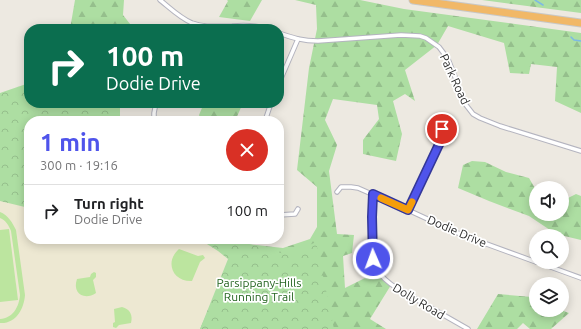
<!DOCTYPE html>
<meta charset="utf-8">
<style>
body{margin:0;font-family:Ubuntu,sans-serif;background:#f2f2f2;color:#202124;height:100vh;display:flex;flex-direction:column;font-size:15px;white-space:nowrap}
*{box-sizing:border-box;margin:0}
p{font-size:13px;color:#757577}
.icon{flex:none;width:22px;height:22px;fill:none;stroke:currentColor;stroke-width:2;stroke-linecap:round;stroke-linejoin:round}
.map{position:relative;flex:1;overflow:hidden}
.side{position:absolute;left:24px;top:116px;width:260px;height:128px;display:flex;flex-direction:column;background:#fff;border-radius:16px;box-shadow:0 2px 10px #0003}
.side>*{flex:none}
.top-card{position:absolute;left:24px;top:24px;width:260px;height:84px;border-radius:16px;box-shadow:0 2px 10px #0003;background:#0b6e4f;color:#fff;overflow:hidden}
.controls{position:absolute;left:529px;top:181px;display:grid;gap:8px}
.controls a{display:grid;place-items:center;width:40px;height:40px;border-radius:50%;background:#fff;box-shadow:0 2px 10px #0003;font-size:20px}
.pin{position:absolute;display:grid;place-items:center;width:34px;height:34px;color:#fff;margin:-17px;border:2px solid #fff;border-radius:50%;box-shadow:0 1px 4px #0007}
.me{position:absolute;width:44px;margin:-22px;rotate:358deg;stroke-linejoin:round;filter:drop-shadow(0 0 3px #0008)}
.turn{display:flex;align-items:center;gap:14px;height:84px;padding:0 16px;font-size:18px}
.turn .icon{width:52px;height:52px;stroke-width:2.5}
.turn b{display:block;font-size:28px;line-height:34px}
.round{display:grid;place-items:center;flex:none;width:42px;height:42px;border-radius:21px;background:#f2f2f2}
.headline{display:flex;align-items:center;justify-content:space-between;height:68px;padding:0 16px}
h1{font-size:24px;font-weight:600;line-height:30px;color:#4f54eb}
ul{padding:0;list-style:none}
li{display:flex;align-items:center;gap:12px;height:52px;padding:0 16px;border-top:1px solid #e0e0e0}
li div{flex:1}
li b{display:block;font-size:15px}
li em{font-style:normal}
.map>svg:first-child{display:block}
</style>
<div class="map">
<svg width="581" height="329" viewBox="0 0 581 329">
<defs>
<pattern id="forest-firs" width="22" height="20" patternUnits="userSpaceOnUse"><rect width="22" height="20" fill="#addea2"/><path d="M5 1l3.5 6h-7zM16 11l3.5 6h-7z" fill="#95bf8c"/></pattern>
<pattern id="park-crowns" width="20" height="18" patternUnits="userSpaceOnUse"><rect width="20" height="18" fill="#addea2"/><path d="M2 6a3 3 0 1 1 6 0M12 15a3 3 0 1 1 6 0" fill="none" stroke="#95bf8c"/></pattern>
</defs>
<rect width="100%" height="100%" fill="#ede9e1"/>
<polygon fill="#ede8d2" points="29,177 29,239 205,239 228,259 200,329 0,329 0,182"/>
<g fill="url(#forest-firs)">
<polygon points="75,0 124,0 123,15 134,29 70,29"/>
<polygon points="227,0 262,0 250,21 219,17 228,1"/>
<polygon points="295,0 360,0 404,9 581,33 581,113 555,101 557,67 531,64 529,74 510,73 504,43 448,26 437,45 405,70 415,101 405,94 393,101 402,134 396,161 363,154 363,140 379,119 377,105 333,99 325,120 337,145 329,171 337,234 354,235 352,253 343,256 345,288 379,271 391,285 370,319 386,329 200,329 238,243 283,248 310,239 317,227 317,187 297,170 309,68 317,29 316,5"/>
<polygon points="482,0 581,0 581,13"/>
<polygon points="204,103 243,103 235,121 201,121 199,115"/>
<polygon points="472,161 485,162 506,172 529,178 536,190 536,214 562,214 562,201 576,194 581,196 581,240 556,234 529,216 489,201 458,188 463,165"/>
<polygon points="498,294 532,297 536,299 536,310 561,310 569,313 551,329 530,329 523,323 517,329 477,329"/>
</g>
<g fill="url(#park-crowns)">
<polygon points="29,83 29,103 120,103 120,121 29,121 29,208 0,201 0,93"/>
<polygon points="199,239 240,239 249,244 288,255 316,242 334,329 200,329 228,259 218,251"/>
</g>
<g fill="#bce59f">
<path d="M 0,212 C 8,215 12,222 16,230 L 25,295 C 24,309 16,324 0,323 L 0,319 C 13,318 19,307 20,295 L 11,231 C 9,226 6,220 0,218 Z"/>
<polygon points="9,229 18,300 0,302 0,230"/>
<path d="M 179,249 L 198,256 L 203,255 L 205,258 L 200,262 L 192,281 C 173,282 164,262 179,249 Z"/>
<path d="M 94,272 L 96,273 L 96,277 L 93,280 L 96,293 C 84,301 72,293 77,279 L 90,277 L 91,274 Z"/>
<path d="M 122,307 C 130,309 133,315 131,323 L 119,325 L 116,328 L 113,327 L 113,323 L 115,322 L 114,309 Z"/>
</g>
<g fill="none" stroke-linecap="round" stroke-linejoin="round">
<g stroke="#7db9e5" stroke-width="1.5">
<polyline points="535,0 543,5"/>
<polyline points="571,37 574,40 581,41"/>
</g>
<defs>
<g id="minor">
<path d="M 160,0 C 170,8 180,18 192,23 C 205,28 218,26 232,26 C 244,25 256,25 268,29"/>
<path d="M 279,33 C 293,38 303,41 318,41 L 401,35 L 420,36 L 426,38 L 439,47 L 448,59 L 466,105 L 473,114 L 480,118 L 500,126 L 581,151"/>
<polyline points="279,83 298,39"/>
<polyline points="154,121 154,113 156,103"/>
<polyline points="265,121 271,103"/>
<polyline points="337,192 341,187 351,187 358,188 408,210 462,235 536,262"/>
<path d="M 373,194 C 372,212 369,253 376,268 C 381,277 390,284 398,289 L 468,329"/>
<polyline points="408,210 443,137 442,129"/>
<polyline points="279,215 295,214 298,209"/>
<polyline points="537,262 581,278"/>
</g>
<polyline id="motorway" points="413,0 581,23"/>
</defs>
<use href="#minor" stroke="#b4b4bf" stroke-width="5.5"/>
<use href="#motorway" stroke="#c8c8c8" stroke-width="9"/>
<use href="#minor" stroke="#fff" stroke-width="3.5"/>
<use href="#motorway" stroke="#f1b867" stroke-width="7"/>
</g>
<g fill="none" stroke-linecap="round" stroke-linejoin="round">
<defs>
<polyline id="route" points="373,259 372,217 373,194 408,210 443,136 442,129"/>
</defs>
<use href="#route" stroke="#333799" stroke-width="10"/>
<use href="#route" stroke="#4f54eb" stroke-width="7"/>
<polyline stroke="#f59e0b" stroke-width="7" points="381,198 408,210 412,202"/>
</g>
<g text-anchor="middle" dominant-baseline="central" stroke-width="3.5" stroke-linejoin="round" paint-order="stroke">
<g font-size="12" fill="#2d2d2d" stroke="#fff">
<text transform="translate(455 79) rotate(65)">Park Road</text>
<text transform="translate(457 231) rotate(23)">Dodie Drive</text>
<text transform="translate(419 301) rotate(31)">Dolly Road</text>
</g>
<g font-size="12" fill="#256521" stroke="#fff">
<text x="259" y="282">Parsippany-Hills<tspan x="259" dy="14">Running Trail</tspan></text>
</g>
</g>
</svg>
<div class="controls">
<a><svg class="icon" aria-label="sound" viewBox="0 0 24 24"><path d="M4 9h4l5-4v14l-5-4H4zM17 9q2 3 0 6"/></svg></a>
<a><svg class="icon" aria-label="search" viewBox="0 0 24 24"><circle cx="10" cy="10" r="6"/><path d="M15 15l6 6"/></svg></a>
<a><svg class="icon" aria-label="layers" viewBox="0 0 24 24"><path d="M12 4l9 5-9 5-9-5zM3 14l9 5 9-5"/></svg></a>
</div>
<div class="pin" style="left:442px;top:129px;background:#d93025"><svg class="icon" aria-label="arrive" viewBox="0 0 24 24"><path d="M6 21V4h12l-3 4 3 4H6"/></svg></div>
<svg class="me" style="left:373px;top:259px" viewBox="-20 -20 40 40"><circle r="17" fill="#4f54eb" stroke="#fff" stroke-width="3"/><path d="M0-11L8 9 0 5-8 9z" fill="#fff"/></svg>
<div class="top-card">
<div class="turn"><svg class="icon" aria-label="right" viewBox="0 0 24 24"><path d="M7 20v-9h11M14 6l5 5-5 5"/></svg><div><b>100 m</b>Dodie Drive</div></div>
</div>
<section class="side">
<div class="headline"><div><h1>1 min</h1><p>300 m · 19:16</p></div><a class="round" style="background:#d93025;color:#fff"><svg class="icon" aria-label="close" viewBox="0 0 24 24"><path d="M6 6l12 12M18 6L6 18"/></svg></a></div>
<ul>
<li><svg class="icon" aria-label="right" viewBox="0 0 24 24"><path d="M7 20v-9h11M14 6l5 5-5 5"/></svg><div><b>Turn right</b><p>Dodie Drive</p></div><em>100 m</em></li>
</ul>
</section>
</div>
